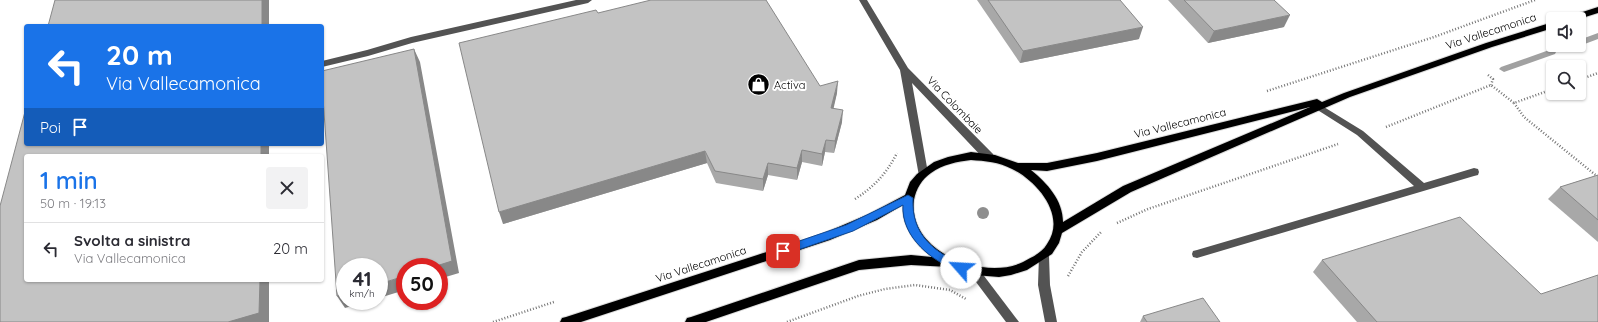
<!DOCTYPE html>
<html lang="it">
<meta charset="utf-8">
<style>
body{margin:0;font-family:Quicksand,sans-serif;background:#f2f2f3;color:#2b2b33;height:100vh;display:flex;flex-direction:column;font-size:15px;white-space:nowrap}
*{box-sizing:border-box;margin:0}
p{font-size:13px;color:#7c7c81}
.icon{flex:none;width:22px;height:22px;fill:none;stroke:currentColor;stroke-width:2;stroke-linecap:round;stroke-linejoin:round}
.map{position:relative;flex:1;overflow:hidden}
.side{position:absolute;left:24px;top:154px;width:300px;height:128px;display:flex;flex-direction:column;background:#fff;border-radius:4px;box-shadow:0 1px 3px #0004}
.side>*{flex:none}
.guide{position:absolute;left:24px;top:24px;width:300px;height:122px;border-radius:4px;box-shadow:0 1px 3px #0004;background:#1a73e8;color:#fff;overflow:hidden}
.controls{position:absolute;left:1546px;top:12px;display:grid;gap:8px}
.controls a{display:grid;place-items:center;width:40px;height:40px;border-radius:4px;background:#fff;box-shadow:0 1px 3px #0004;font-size:20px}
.speed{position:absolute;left:336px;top:258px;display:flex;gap:8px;font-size:20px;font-weight:700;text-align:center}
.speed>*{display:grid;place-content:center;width:52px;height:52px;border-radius:50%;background:#fff;box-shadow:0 1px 3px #0004;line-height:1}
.speed small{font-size:10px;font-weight:400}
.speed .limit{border:6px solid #d22;background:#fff;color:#111}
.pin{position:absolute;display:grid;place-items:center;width:34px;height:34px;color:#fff;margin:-17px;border-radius:8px;box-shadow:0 2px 6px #0006}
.me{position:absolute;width:44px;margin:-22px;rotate:296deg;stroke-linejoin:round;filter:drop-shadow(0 0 3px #0008)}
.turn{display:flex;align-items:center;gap:14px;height:84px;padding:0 16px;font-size:18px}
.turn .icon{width:52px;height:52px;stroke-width:2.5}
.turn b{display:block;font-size:28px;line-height:34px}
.then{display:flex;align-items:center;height:38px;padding:0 16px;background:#0003;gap:8px;font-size:15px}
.round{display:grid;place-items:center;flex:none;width:42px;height:42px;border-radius:4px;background:#f2f2f3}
.headline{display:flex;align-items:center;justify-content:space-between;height:68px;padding:0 16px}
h1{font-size:24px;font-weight:600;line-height:30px;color:#1a73e8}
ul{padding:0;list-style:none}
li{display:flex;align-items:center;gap:12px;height:52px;padding:0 16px;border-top:1px solid #e1e1e2}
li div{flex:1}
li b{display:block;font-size:15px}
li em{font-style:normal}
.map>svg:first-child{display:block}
</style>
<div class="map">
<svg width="1598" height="322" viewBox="0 0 1598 322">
<rect width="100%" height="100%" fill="#fff"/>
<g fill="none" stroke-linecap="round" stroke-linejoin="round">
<g fill="#a1a1a1" fill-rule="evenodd">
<polygon points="1598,33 1598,39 1566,51 1562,48 1565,45 1579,45 1579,40"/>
<polygon points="1552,49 1555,50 1556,52 1555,54 1504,72 1499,69 1501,67"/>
</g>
<defs>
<g id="major">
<polygon points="1598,7 1598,13 1579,19 1566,19 1567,17"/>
<path d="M 1553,22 L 1553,28 L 1492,47 L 1350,97 L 1131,192 L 1062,233 L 1059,243 L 1052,254 L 1027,270 L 1011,275 L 999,277 L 974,275 L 949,267 L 911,265 L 859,270 L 706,322 L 685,322 L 687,318 L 691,317 L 859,260 L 911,255 L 932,257 C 916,245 901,226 903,205 L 877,220 L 830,240 L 581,322 L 560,322 L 562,318 L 566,317 L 822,234 L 869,214 L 905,195 L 910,182 L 917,174 L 934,162 L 948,157 L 971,152 L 995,155 L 1018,163 L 1047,163 L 1097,153 L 1317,99 L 1322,102 L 1344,93 L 1486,43 ZM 1310,107 L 1123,186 L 1063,222 C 1063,200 1047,183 1031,170 L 1047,171 L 1097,161 ZM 971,160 C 985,161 999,162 1012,169 C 1037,181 1067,216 1047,244 C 1042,253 1032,257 1023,262 C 1011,268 995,269 982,267 C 949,263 909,238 914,200 C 916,189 922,179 931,173 C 943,164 957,162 971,160 Z"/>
</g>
</defs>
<use href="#major" stroke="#dbdbdb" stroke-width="2"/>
<g stroke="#757575" stroke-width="2.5" stroke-dasharray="1 2" stroke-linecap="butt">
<polyline points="1488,75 1493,79 1491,85"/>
<polyline points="1579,80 1598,73"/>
<polyline points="1267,91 1434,37 1535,0"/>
<polyline points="1514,103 1524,117 1598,177"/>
<polyline points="1386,127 1491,85 1514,103 1553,89"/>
<path d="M 855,199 C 874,187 887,173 897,153"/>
<polyline points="1117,223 1148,209 1338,144"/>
<polyline points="1068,276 1082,252 1102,231"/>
<polyline points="493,322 554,302"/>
<polyline points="787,322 858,296 885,289 915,285 950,290 966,299"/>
</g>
<g fill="#535353" fill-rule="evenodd">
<polygon points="576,0 592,0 588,3 412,43 368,56 322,67 322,61 367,50 411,37"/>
<polygon points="859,0 867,0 908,68 993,154 994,157 993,160 985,160 912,83 928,173 927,176 919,176 900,70"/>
<polygon points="1319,104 1363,131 1424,183 1474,168 1478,169 1479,172 1478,175 1474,176 1197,258 1193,257 1192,254 1193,251 1197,250 1414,186 1357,135 1316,109 1314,107 1316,105"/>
<polygon points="1044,252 1048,253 1049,256 1050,285 1057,322 1045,322 1038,285 1039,256 1040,253"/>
<polygon points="974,266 978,268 1019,322 1006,322 970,274 968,271 970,268"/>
</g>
<use href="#major" fill="#000" fill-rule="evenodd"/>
</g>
<circle fill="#8e8e8e" cx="983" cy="213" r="6"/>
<g fill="#a8a8a8">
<polygon points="977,0 1120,0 1139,39 1020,63"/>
<polygon points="1168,0 1274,0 1284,27 1208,43"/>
<polygon points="598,13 820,86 837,93 833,108 842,122 834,153 825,152 822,166 802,162 797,180 768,175 763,191 716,183 707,163 503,224"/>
<polygon points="1598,175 1598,242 1548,199 1560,187"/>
<polygon points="1322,260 1541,294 1598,322 1357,322 1313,272"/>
<polygon points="1143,316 1220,322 1140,322"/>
</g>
<g fill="#888">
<rect x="262" y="0" width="7" height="26"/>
<polygon points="1290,15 1284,27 1208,43 1214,31"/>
<polygon points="1143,27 1139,39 1020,63 1023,51"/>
<polygon points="414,49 420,62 459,273 439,279 439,267 433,267"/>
<polygon points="838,81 837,93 831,120 831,108"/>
<polygon points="843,110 842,122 834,153 835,141"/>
<polygon points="826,140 825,152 822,166 822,154"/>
<rect x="261" y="144" width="8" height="12"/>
<polygon points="802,150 802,162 797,180 797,168"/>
<polygon points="705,151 707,163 503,224 499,212"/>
<polygon points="768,163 768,175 763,191 763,179"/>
<polygon points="405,276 405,290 379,298 379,284"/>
<polygon points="260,280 269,280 269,322 228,322"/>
<polygon points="345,294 345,301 369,301 345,308 337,296"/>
</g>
<g fill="#c3c3c3" stroke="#888">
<polygon points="55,0 262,0 262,26 48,26"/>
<polygon points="651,0 766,0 820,86 838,81 831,108 843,110 835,141 826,140 822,154 802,150 797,168 768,163 763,179 715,171 705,151 499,212 459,43 596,10 598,13"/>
<polygon points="988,0 1120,0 1143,27 1023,51"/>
<polygon points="1184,0 1274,0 1290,15 1214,31"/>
<polygon points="414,49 452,261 433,267 405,267 405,276 379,284 379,267 345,267 345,294 337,296 322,84 322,71"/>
<polygon points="26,108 26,144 261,144 261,156 26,156 26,280 260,280 259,313 228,322 0,322 0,206"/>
<polygon points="1598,175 1598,220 1560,187"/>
<polygon points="1460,217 1541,294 1598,275 1598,322 1377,322 1322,260"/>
<polygon points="1203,298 1220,322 1147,322 1143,316"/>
</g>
<path fill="#1a73e8" stroke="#114b97" d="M 908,195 L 913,198 C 911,234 933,252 964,265 L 966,268 L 964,271 L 961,272 C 933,262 901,238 903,205 L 853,231 L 783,255 L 779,254 L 778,251 L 779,248 L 846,225 Z"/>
<defs>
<symbol id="shop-disc" viewBox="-11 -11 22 22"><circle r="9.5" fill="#000" stroke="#fff"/><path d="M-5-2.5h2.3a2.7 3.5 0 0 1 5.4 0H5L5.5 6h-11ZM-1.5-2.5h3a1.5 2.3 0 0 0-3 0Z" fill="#fff"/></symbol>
</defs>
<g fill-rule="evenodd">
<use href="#shop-disc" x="746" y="72" width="25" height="25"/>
</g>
<g text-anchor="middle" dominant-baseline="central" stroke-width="4" stroke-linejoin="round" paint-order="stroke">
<g font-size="11" fill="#000" stroke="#fff">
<text transform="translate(1491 31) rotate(-18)">Via Vallecamonica</text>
<text transform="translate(955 105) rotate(46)">Via Colombaie</text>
<text transform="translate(1180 123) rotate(-14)">Via Vallecamonica</text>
<text transform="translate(701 264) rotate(-18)">Via Vallecamonica</text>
</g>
<g font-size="11" fill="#000" stroke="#fff" text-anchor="start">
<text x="774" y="85">Activa</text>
</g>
</g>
</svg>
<div class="controls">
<a><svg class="icon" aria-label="sound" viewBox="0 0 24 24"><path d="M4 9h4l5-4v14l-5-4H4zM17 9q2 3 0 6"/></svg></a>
<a><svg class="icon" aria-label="search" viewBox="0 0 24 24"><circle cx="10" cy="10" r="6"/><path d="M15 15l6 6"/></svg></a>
</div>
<div class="speed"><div>41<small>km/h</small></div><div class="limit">50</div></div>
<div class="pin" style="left:783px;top:251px;background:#d93025"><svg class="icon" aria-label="arrive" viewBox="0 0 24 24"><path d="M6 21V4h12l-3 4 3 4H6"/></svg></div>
<svg class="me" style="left:961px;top:268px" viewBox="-20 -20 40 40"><circle r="19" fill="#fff"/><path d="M0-13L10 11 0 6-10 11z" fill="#1a73e8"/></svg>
<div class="guide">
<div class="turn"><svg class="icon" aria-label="left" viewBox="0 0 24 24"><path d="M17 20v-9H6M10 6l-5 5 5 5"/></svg><div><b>20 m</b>Via Vallecamonica</div></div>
<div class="then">Poi<svg class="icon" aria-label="arrive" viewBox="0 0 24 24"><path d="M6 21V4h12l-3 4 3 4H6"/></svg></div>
</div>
<section class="side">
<div class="headline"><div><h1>1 min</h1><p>50 m · 19:13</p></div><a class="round"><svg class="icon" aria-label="close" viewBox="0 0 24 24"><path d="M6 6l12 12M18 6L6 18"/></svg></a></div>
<ul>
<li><svg class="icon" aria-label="left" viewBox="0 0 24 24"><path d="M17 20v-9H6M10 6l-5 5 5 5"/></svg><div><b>Svolta a sinistra</b><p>Via Vallecamonica</p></div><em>20 m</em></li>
</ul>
</section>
</div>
